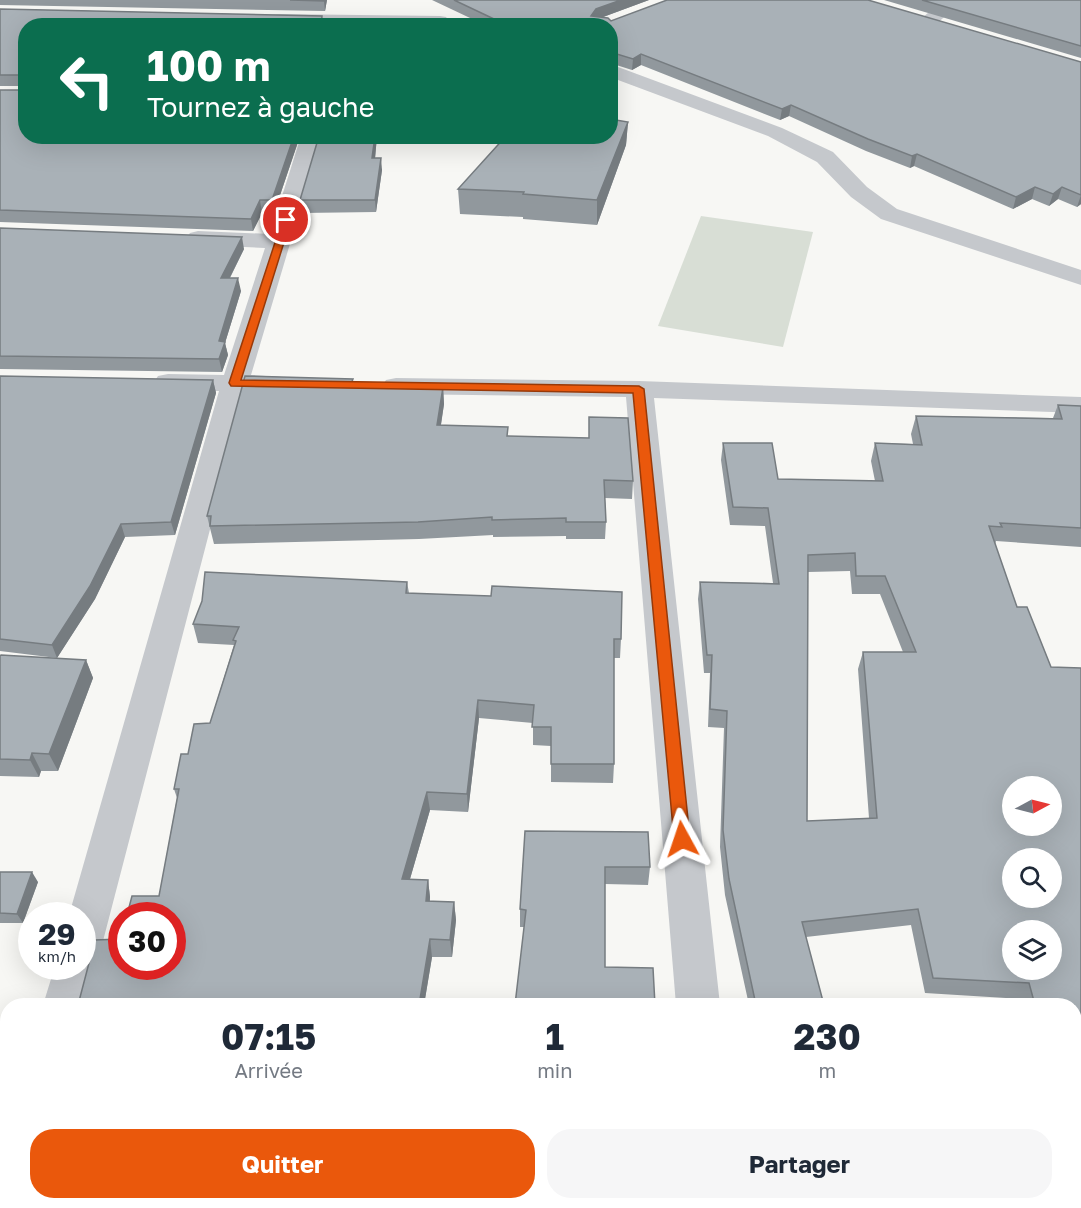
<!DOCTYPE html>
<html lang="fr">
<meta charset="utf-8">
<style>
body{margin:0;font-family:"Golos Text",sans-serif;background:#f6f6f7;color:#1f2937;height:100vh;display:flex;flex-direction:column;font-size:22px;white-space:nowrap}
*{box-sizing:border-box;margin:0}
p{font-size:20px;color:#747a83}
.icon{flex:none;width:33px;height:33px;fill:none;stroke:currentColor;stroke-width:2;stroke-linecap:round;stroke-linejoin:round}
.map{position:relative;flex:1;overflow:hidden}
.drawer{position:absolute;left:0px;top:998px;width:1082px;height:212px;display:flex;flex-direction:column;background:#fff;border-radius:24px 24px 0 0;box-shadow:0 6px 24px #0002}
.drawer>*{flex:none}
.guide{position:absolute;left:18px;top:18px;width:600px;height:126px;border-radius:24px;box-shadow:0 6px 24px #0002;background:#0b6e4f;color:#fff;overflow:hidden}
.needle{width:39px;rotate:83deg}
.controls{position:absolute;left:1002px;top:776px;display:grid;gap:12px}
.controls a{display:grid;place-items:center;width:60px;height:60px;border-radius:50%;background:#fff;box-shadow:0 6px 24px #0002;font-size:30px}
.speed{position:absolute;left:18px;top:902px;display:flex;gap:12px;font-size:30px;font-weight:700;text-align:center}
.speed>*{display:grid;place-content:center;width:78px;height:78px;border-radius:50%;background:#fff;box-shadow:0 6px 24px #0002;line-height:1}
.speed small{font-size:15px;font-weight:400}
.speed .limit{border:9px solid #d22;background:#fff;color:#111}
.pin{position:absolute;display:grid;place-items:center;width:51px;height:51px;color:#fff;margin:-26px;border:3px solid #fff;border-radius:50%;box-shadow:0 2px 6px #0007}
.me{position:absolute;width:66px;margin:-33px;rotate:355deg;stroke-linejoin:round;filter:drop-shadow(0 0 4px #0008)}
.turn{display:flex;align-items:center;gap:21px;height:126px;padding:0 30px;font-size:27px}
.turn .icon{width:78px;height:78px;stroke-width:2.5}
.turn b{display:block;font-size:42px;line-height:51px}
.eta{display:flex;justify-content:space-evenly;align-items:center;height:102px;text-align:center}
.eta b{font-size:36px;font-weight:700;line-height:42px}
.cta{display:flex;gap:12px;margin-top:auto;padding:12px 30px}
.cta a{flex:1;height:69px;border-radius:24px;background:#ea580c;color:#fff;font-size:24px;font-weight:700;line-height:69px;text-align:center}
.cta a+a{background:#f6f6f7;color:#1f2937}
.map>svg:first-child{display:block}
</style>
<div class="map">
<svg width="1081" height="1208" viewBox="0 0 1081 1208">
<rect width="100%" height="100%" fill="#f7f7f4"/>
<polygon fill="#d8ded5" points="701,216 813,232 783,347 658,326"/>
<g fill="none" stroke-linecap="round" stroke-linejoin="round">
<g fill="#c5c8cc" fill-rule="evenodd">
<polygon points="944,0 964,0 935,25 923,25 920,21 923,17"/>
<polygon points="278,14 440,16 446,17 449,21 443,26 272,23 269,19 272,15"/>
<polygon points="610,64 782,128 833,152 867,187 897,209 1081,270 1081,285 881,219 851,197 817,162 768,136 610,77"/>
<polygon points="301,136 322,136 251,375 298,378 302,384 298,390 288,392 246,391 103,941 97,954 93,956 97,966 87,1005 43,1005 55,966 82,966 82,915 69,915 219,391 168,390 158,388 154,382 158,376 168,374 224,375 265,248 198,245 190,243 186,238 190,233 198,231 270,234"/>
<polygon points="396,378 639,381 1081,397 1081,413 654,398 720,1005 676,1005 626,397 396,394 386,392 382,386 386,380"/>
<polygon points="8,1179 8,1202 35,1202 34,1208 0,1208 0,1182"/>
<polygon points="693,1202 741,1202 742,1208 694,1208"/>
</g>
</g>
<g fill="#91989d" fill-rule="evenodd">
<polygon points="0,0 327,0 325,11 0,5"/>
<polygon points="432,0 649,0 603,17 611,21 1081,62 1081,204 1077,207 1058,199 1049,206 1032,199 1013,209 914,166 910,168 866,151 789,116 780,120 641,65 632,70 610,63 610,26 487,26"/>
<polygon points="884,0 1081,0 1081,58"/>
<polygon points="0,9 322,16 323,26 26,26 300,136 274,213 262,213 253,231 0,222 0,90 24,90 24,86 0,86"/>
<polygon points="628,122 626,145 597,225 523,219 523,217 460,214 458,189"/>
<polygon points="377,136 375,158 382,170 376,212 302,213 300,200"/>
<polygon points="0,228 244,249 230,278 241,291 225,343 228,355 222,372 0,369"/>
<polygon points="0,376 213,380 216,393 175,535 125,537 95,599 57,658 0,651"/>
<polygon points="353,384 443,387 444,404 441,425 509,436 633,481 632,499 605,498 606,522 605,539 566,539 566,536 493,537 493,535 419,539 214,544 207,516"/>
<path d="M 1058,405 L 1081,406 L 1081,547 L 996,541 L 995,544 L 1017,607 L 1027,607 L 1051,667 L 1081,668 L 1081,1208 L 981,1208 L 980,1202 L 1074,1202 L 1074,1005 L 1021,1005 L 1020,999 L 925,993 L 911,925 L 806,937 L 824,1005 L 749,1005 L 725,895 L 720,847 L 724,728 L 708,727 L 710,673 L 704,673 L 698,599 L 700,582 L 773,583 L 765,526 L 730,525 L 721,460 L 723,443 L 772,443 L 778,479 L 875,481 L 871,461 L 875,443 L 913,444 L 911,434 L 916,416 L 1053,418 ZM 850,571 L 852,594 L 880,594 L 903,652 L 863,652 L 858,669 L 869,818 L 807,821 L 808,572 ZM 1012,786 L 1052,786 L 1052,825 L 1012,825 ZM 1012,858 L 1052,858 L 1052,897 L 1012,897 ZM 1012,930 L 1052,930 L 1052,969 L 1012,969 Z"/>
<polygon points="407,582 409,593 621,639 620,658 614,658 614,764 613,783 551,782 551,746 533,745 533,723 479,718 468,812 430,810 410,879 428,880 430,897 430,901 454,902 456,920 452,957 432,957 424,1005 78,1005 121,939 159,896 177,798 174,789 210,723 234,645 198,643 193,624"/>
<polygon points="0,656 86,660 93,678 58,771 41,771 39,777 0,776"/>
<polygon points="525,831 650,867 648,885 605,884 605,967 524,927 520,927 520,909"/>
<polygon points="0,872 38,882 23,923 0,923"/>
<polygon points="79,1202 376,1202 378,1207 377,1208 83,1208 79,1203"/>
</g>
<g fill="#767c80">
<polygon points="324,0 327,0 325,11 324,1"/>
<polygon points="621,0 649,0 595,20 591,16 596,9"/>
<polygon points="641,54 641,65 632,70 633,59"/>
<polygon points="615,70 614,81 610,84 610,73"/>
<polygon points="791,105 789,116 780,120 782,109"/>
<polygon points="628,122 626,145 597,225 597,200"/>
<polygon points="294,136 300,136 274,213 272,200"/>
<polygon points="375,136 377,136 374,170 372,158"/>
<polygon points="917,154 914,166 910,168 912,156"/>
<polygon points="381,158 382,170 376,212 375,200"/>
<polygon points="1035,187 1032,199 1013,209 1016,197"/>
<polygon points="1062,187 1058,199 1049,206 1053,194"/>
<polygon points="1081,195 1081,204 1077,207"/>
<polygon points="260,200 262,213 253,231 251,219"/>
<polygon points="242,237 244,249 223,291 221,278"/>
<polygon points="238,278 241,291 225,343 228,355 222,372 219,359 219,341"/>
<polygon points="213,380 216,393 175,535 171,522"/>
<polygon points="443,387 444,404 438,443 437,425"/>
<polygon points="121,524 125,537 95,599 57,658 52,645"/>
<polygon points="86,660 93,678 58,771 49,754"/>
<polygon points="478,700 479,718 468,812 467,794"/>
<polygon points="32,753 41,771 39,777 30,760"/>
<polygon points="427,792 430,810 405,896 402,879"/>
<polygon points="32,872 38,882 23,923 17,914"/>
<polygon points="428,880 430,897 428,919 426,901"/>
<polygon points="454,902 456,920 452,957 450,940"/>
<polygon points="430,939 432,957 424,1005 419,1005"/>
<polygon points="372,1202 376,1202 377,1208 370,1208"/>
</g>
<g fill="#a9b1b7" stroke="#767c80" stroke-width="1.5" fill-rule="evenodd">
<polygon points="290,0 324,0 324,1"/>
<polygon points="454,0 621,0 596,9 591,16 608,18 611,21 667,0 868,0 1081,62 1081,195 1062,187 1053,194 1035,187 1016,197 917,154 912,156 868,139 791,105 782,109 641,54 633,59 610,52 610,26 513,26 494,19"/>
<polygon points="922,0 1081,0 1081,46"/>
<polygon points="0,9 322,16 321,26 26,26 26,136 294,136 272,200 260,200 251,219 0,210 0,90 24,90 24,75 0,75"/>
<polygon points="610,67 615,70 610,73"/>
<polygon points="610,119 628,122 597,200 523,194 524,192 458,189 506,136 610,136"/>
<polygon points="319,136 375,136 372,158 381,158 375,200 300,200"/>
<polygon points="0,228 242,237 221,278 238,278 219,341 225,342 219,359 0,356"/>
<polygon points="0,376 213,380 171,522 121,524 90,586 52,645 0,639"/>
<polygon points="245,376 353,379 351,384 443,387 437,425 508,427 507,436 589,438 589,417 628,418 633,481 604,480 606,522 566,522 566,518 492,520 492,517 418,522 210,526 211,516 207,516"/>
<path d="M 1058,405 L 1081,406 L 1081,528 L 1000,523 L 1002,527 L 989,526 L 1017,607 L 1027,607 L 1051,667 L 1081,668 L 1081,1208 L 993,1208 L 992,1202 L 1074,1202 L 1074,1005 L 1035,1005 L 1029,983 L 933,978 L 918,909 L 802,922 L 824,1005 L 756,1005 L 729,879 L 723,830 L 727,711 L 710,709 L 712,655 L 707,655 L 700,582 L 779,584 L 768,508 L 733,507 L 723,443 L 772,443 L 778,479 L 883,481 L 875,443 L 922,445 L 916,416 L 1062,419 ZM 855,553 L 856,576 L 885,576 L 916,652 L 863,652 L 877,818 L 807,821 L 808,555 ZM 1012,786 L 1052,786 L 1052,825 L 1012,825 ZM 1012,858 L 1052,858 L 1052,897 L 1012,897 ZM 1012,930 L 1052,930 L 1052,969 L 1012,969 Z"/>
<polygon points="205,572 407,582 406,593 491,596 492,586 622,592 621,639 614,639 614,764 551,764 551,727 532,727 534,705 478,700 467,794 427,792 402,879 428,880 426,901 454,902 450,940 430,939 419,1005 78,1005 95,940 121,939 122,936 122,966 172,966 172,915 127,915 132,896 159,896 179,789 174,789 181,754 188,754 194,724 210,723 236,641 233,640 239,627 193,624 202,601"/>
<polygon points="1,655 86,660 49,754 32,753 30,760 0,759 0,656"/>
<polygon points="525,831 648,832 650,867 605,867 605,967 653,968 655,1005 515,1005 526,910 520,909"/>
<polygon points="0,872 32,872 17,914 0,913"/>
<polygon points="79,1202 372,1202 370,1208 104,1208 79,1203"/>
<polygon points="491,1202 581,1202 580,1208 490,1208"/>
</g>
<polygon fill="#ea580c" stroke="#983908" stroke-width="1.5" points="283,218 291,220 241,380 639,386 644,389 690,839 688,844 682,846 676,844 674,839 633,393 231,386 229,383"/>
</svg>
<div class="controls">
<a><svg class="needle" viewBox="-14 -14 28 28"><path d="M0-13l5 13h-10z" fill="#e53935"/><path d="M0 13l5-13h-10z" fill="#747a83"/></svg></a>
<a><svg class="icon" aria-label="search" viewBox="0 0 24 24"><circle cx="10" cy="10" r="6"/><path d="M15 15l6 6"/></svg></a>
<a><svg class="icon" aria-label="layers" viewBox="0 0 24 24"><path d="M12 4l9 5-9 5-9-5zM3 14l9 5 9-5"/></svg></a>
</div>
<div class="speed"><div>29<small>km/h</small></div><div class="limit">30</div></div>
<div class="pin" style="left:286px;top:220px;background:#d93025"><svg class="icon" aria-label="arrive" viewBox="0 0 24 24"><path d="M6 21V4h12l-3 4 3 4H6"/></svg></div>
<svg class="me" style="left:682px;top:839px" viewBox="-20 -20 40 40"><path d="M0-17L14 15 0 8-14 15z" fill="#ea580c" stroke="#fff" stroke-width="4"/></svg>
<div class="guide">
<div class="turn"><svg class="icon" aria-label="left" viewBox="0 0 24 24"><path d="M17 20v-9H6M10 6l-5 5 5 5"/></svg><div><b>100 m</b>Tournez à gauche</div></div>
</div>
<section class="drawer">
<div class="eta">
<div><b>07:15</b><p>Arrivée</p></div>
<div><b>1</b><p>min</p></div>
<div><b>230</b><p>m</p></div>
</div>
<div class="cta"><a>Quitter</a><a>Partager</a></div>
</section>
</div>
